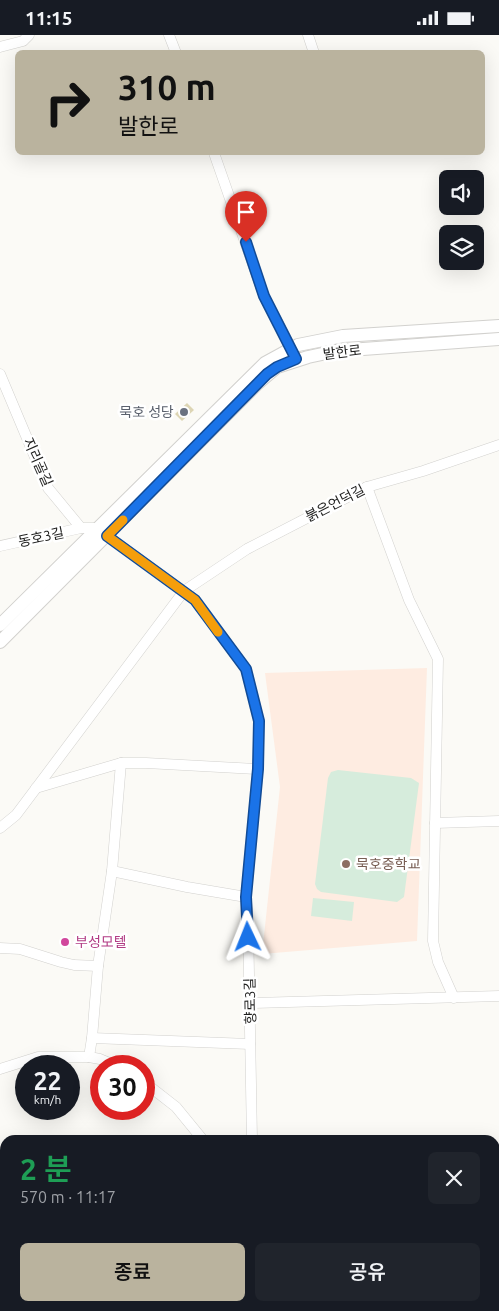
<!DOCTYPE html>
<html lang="ko">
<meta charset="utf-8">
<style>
body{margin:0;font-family:Ubuntu,"Noto Sans KR",sans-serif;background:#20242c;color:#f1f3f6;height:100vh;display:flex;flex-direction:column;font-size:19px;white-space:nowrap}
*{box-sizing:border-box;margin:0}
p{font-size:16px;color:#9ea1a6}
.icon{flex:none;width:28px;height:28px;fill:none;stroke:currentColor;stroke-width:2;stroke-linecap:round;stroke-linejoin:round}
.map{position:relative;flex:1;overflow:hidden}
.side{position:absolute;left:0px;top:1100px;width:500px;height:176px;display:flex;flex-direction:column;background:#171b24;border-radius:15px 15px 0 0;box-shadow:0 5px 20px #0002}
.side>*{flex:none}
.guide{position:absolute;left:15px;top:15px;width:470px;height:105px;border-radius:8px;box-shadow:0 5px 20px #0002;background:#bab39e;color:#111;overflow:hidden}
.fabs{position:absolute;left:439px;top:135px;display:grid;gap:10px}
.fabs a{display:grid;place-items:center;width:45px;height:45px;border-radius:8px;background:#171b24;box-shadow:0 5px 20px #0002;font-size:25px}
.speed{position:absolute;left:15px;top:1020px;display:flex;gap:10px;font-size:25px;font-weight:700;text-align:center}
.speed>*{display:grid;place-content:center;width:65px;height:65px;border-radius:50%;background:#171b24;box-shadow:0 5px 20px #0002;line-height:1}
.speed small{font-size:12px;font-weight:400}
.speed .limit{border:8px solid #d22;background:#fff;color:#111}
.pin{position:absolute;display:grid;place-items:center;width:42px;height:42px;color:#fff;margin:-51px -21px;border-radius:50% 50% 50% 0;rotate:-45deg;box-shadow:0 0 5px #0007}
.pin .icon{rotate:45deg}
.me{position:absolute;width:55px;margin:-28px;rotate:358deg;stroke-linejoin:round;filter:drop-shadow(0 0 4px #0008)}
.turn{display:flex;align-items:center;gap:18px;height:105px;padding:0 20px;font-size:22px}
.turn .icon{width:65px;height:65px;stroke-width:2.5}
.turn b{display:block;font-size:35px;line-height:42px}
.round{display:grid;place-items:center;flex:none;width:52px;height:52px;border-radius:8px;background:#20242c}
.headline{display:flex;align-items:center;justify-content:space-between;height:85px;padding:0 20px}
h1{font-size:30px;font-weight:600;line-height:38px;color:#1e9e55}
.primary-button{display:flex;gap:10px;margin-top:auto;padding:10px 20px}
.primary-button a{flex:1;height:58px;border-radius:8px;background:#bab39e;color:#111;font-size:20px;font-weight:600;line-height:58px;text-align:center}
.primary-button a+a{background:#20242c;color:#f1f3f6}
.status{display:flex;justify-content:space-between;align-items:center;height:35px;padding:0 25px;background:#171b24;direction:ltr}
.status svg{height:14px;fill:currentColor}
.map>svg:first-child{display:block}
</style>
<div class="status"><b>11:15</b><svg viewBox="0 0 49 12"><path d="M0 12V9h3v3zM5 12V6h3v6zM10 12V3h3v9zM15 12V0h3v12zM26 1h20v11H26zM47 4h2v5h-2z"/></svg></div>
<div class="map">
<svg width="499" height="1276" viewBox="0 0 499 1276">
<rect width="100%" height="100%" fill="#fbfaf6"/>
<polygon fill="#feece1" points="427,633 417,906 262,919 280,752 265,638"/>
<g fill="#d6ecdc">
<polygon points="338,735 411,743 419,748 404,862 397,867 321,857 317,854 315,849 328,743 331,737"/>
<polygon points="313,863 354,867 352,886 311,881"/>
</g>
<polygon fill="#ddd5b4" points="187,368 194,375 182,386 175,379"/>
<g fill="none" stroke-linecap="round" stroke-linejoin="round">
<defs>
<g id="minor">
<polyline points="169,0 176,18"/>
<polyline points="308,0 314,18"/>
<polyline points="0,12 23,6 29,0"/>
<polyline points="214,118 264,261 291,313"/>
<polyline points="0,339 48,453 81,493 98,493"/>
<polyline points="367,452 409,565 438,624 433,906 438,927 454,963"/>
<polyline points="107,501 195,565 246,634 259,686 258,734 246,862 248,885 252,1105"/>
<polyline points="0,511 81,493"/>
<polyline points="36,753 121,728 146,728 258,734"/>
<polyline points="435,788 499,786"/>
<polyline points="0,793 16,780 184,556 247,514 367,452 423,436 499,410"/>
<polyline points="112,836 187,852 246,862"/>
<polyline points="0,913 20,914 61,927 74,930 98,931"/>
<polyline points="250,968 499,961"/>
<polyline points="92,1003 250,1009"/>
<polyline points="89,1022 92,1003 98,931 112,836 121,728"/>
<polyline points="0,1034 38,1022 89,1022 100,1024 117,1031"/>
<polyline points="144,1047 176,1072 203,1105"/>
<polyline points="495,1136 499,1135"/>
</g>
<g id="tertiary">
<polyline points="0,590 265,328 298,310 343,301 499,291"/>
<polyline points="0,607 256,350 277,332 308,322 336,316 499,304"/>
</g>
</defs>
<use href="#minor" stroke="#d2d1ce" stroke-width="11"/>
<use href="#tertiary" stroke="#d2d1ce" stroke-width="14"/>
<use href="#minor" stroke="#fff" stroke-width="10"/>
<use href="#tertiary" stroke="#fff" stroke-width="12"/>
</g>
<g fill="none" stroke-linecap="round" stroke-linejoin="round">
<defs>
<polyline id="route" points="246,207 264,261 296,324 277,332 267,339 107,501 195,565 246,634 259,686 258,734 246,862 248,902"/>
</defs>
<use href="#route" stroke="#114b97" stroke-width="12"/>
<use href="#route" stroke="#1a73e8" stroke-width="9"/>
<polyline stroke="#f59e0b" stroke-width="9" points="123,485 107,501 195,565 218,597"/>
</g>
<circle fill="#6b7280" stroke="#fff" stroke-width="2" cx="184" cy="377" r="5"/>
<circle fill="#8d6e63" stroke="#fff" stroke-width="2" cx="346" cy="829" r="5"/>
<circle fill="#d1479c" stroke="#fff" stroke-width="2" cx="65" cy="907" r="5"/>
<g text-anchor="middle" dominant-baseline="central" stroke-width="5" stroke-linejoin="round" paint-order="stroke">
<g font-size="14" fill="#1f1f1e" stroke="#fff">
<text transform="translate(342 317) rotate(-7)">발한로</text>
<text transform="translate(38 427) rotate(66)">지리골길</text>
<text transform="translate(335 468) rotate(-27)">붉은언덕길</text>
<text transform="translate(41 502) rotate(-12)">동호3길</text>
<text transform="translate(250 966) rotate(-91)">향로3길</text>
</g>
<g font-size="14" fill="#5b616d" stroke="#fff" text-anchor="end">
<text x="174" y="377">묵호 성당</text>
</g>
<g font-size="14" fill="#785e54" stroke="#fff" text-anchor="start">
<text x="356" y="829">묵호중학교</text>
</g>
<g font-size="14" fill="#b23c85" stroke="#fff" text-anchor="start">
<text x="75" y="907">부성모텔</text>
</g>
</g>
</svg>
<div class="fabs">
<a><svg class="icon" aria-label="sound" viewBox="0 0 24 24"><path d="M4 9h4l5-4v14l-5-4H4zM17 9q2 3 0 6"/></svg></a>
<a><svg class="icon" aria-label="layers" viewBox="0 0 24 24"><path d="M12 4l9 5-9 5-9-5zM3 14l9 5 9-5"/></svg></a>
</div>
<div class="speed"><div>22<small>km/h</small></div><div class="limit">30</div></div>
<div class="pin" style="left:246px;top:207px;background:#d93025"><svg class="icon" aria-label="arrive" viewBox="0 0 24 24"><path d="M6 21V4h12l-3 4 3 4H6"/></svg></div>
<svg class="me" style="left:248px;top:902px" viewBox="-20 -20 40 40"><path d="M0-17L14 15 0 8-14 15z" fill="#1a73e8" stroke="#fff" stroke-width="4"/></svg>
<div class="guide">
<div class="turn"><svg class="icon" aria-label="right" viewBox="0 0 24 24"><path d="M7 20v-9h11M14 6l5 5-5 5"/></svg><div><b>310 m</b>발한로</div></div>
</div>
<section class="side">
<div class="headline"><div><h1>2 분</h1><p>570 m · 11:17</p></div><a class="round"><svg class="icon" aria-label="close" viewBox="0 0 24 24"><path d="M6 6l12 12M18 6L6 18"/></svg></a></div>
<div class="primary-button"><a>종료</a><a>공유</a></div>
</section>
</div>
